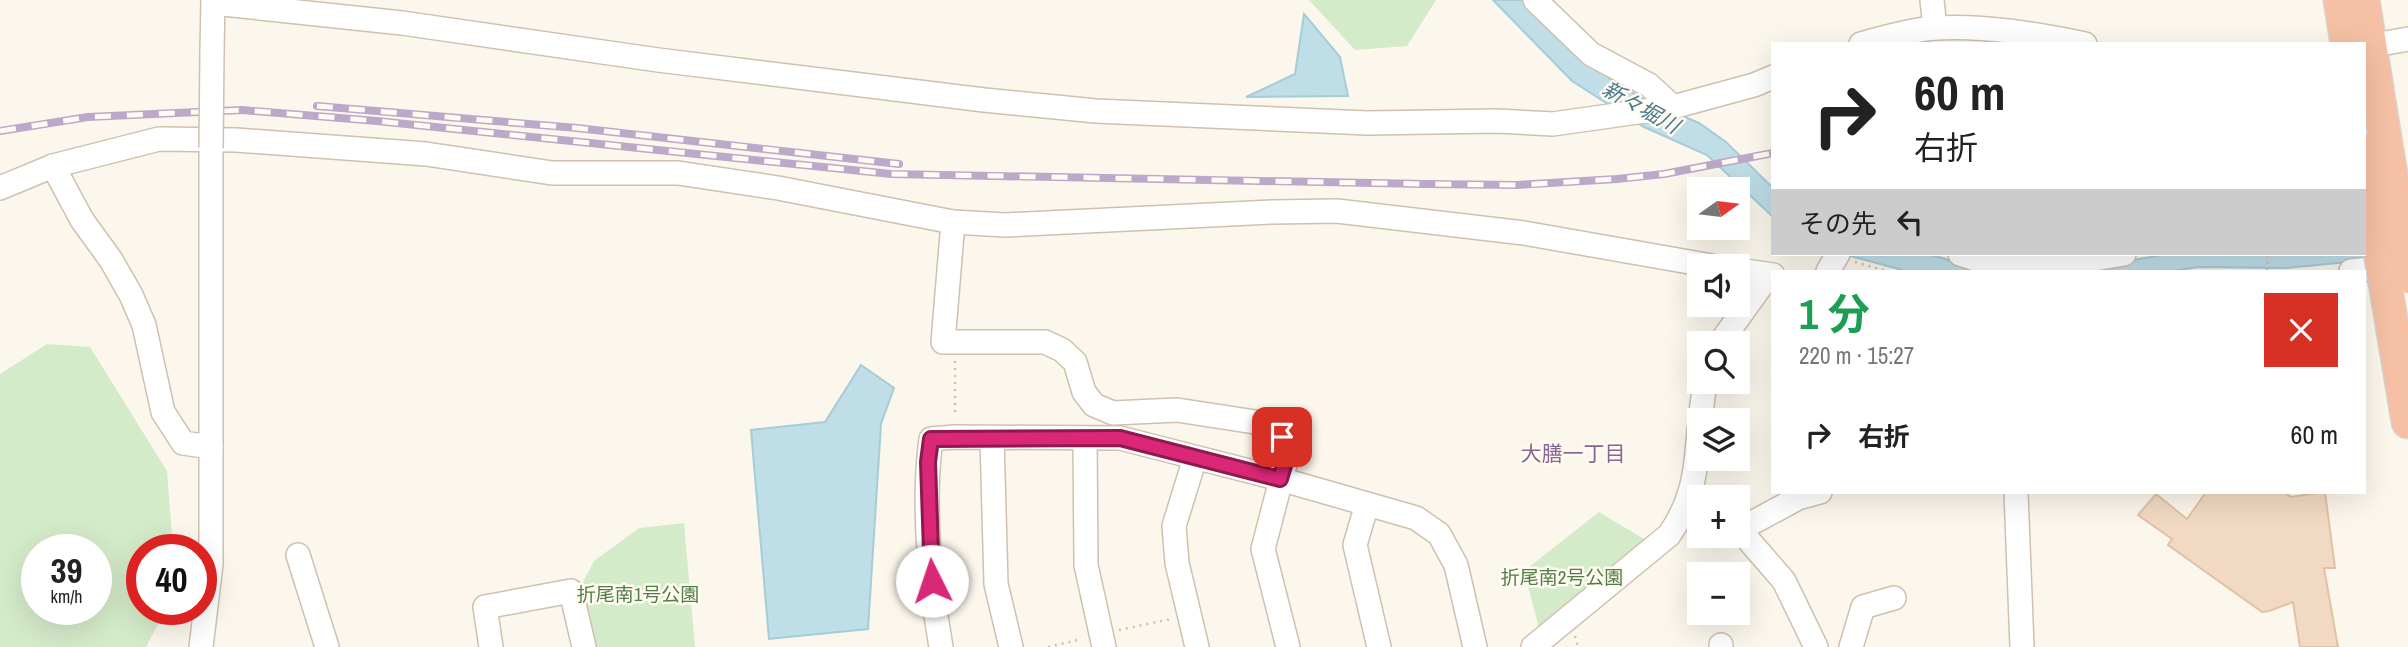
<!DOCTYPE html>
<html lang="ja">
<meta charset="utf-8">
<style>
body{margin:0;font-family:"Archivo Narrow","Noto Sans JP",sans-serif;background:#f2f2f2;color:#222;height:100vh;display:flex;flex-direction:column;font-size:26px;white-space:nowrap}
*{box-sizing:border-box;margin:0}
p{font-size:23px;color:#767676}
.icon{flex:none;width:38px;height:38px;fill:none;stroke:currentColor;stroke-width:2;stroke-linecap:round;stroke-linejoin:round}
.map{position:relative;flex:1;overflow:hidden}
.sheet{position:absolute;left:1771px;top:270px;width:595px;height:224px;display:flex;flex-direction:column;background:#fff;border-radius:0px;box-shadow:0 7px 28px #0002}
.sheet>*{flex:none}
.guide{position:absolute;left:1771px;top:42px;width:595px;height:214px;border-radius:0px;box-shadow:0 7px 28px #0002;background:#fff;color:#222;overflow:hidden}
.needle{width:46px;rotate:76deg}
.controls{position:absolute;left:1687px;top:177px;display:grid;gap:14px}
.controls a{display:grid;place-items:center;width:63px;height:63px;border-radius:0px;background:#fff;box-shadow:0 7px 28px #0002;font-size:35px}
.speed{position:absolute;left:21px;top:534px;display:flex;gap:14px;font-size:35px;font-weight:700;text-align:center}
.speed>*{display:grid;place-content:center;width:91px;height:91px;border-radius:50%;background:#fff;box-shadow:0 7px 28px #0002;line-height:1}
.speed small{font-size:18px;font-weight:400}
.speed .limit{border:10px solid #d22;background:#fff;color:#111}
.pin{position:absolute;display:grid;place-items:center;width:60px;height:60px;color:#fff;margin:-30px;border-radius:14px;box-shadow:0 4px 10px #0006}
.me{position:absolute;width:77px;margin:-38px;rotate:356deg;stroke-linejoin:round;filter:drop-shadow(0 0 5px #0008)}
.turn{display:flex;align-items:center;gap:24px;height:147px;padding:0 28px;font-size:32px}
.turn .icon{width:91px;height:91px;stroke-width:2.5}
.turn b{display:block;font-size:49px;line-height:60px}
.then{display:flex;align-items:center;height:66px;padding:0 28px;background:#0003;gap:14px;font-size:26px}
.round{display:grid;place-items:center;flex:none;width:74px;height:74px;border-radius:0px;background:#f2f2f2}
.overview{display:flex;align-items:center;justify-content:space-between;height:119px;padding:0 28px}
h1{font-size:42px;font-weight:700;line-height:52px;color:#1e9e55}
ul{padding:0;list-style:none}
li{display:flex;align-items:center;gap:21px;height:91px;padding:0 28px}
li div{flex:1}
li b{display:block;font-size:26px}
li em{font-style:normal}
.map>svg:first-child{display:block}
</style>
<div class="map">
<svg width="2408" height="647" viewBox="0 0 2408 647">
<rect width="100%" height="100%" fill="#fcf7ec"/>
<g fill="#d4ebc9" fill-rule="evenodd">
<polygon points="1309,0 1436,0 1407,46 1355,50"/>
<path d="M 47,344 L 90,347 L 167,471 L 173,549 L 142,550 L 142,609 L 166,609 L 146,647 L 0,647 L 0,374 ZM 37,550 L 96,550 L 96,609 L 37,609 Z"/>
<polygon points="1599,512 1649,542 1540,632 1524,571"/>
<polygon points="684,523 695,647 597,647 582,584 594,561 639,528"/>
</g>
<g fill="#bfdee7" stroke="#a6ccd8" stroke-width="2">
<polygon points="1493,0 1526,0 1610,79 1645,100 1699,123 1726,142 1773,188 1773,217 1707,155 1644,127 1572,81"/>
<polygon points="1304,14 1340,57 1348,96 1246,97 1295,74"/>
<polygon points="2364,244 2368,260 2285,268 2198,267 2173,271 2037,271 2074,270 2168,254 2364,254"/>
<polygon points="1843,254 1928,254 1987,271 1906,271"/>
<polygon points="861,365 894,388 881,424 868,629 769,639 751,430 825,422"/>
</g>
<polygon fill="#f1d9c3" stroke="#e4c1a4" stroke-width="2" points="2206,492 2284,492 2291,497 2325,492 2335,568 2324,568 2338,647 2300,647 2293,602 2269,611 2262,612 2168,545 2172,539 2138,515 2156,494 2187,519"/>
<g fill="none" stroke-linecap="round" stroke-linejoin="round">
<defs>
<g id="minor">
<polyline points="1535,0 1591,54 1649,85 1673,107"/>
<polyline points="1932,0 1935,28"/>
<polyline points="213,3 402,23 658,60 984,100 1096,111 1367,123 1497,121 1553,124 1673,107 1754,85 1773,77"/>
<path d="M 1861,44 C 1885,37 1910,30 1935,28 C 1985,25 2036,34 2085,44"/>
<polyline points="2364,47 2408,39"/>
<polyline points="212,52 213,0"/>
<polyline points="53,166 82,220 111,260 131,295 144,325 163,412 183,443 211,447"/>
<polyline points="0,188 53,166 159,139 236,140 426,154 552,173 678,173 778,188 953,222 1005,225 1272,212 1337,211 1524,233 1712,266"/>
<polyline points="953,222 943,342 1045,342 1062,350 1075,362 1084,392 1094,405 1113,413 1177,410 1274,425 1289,449 1263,549 1288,647"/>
<polyline points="1960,254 1988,263 2071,263 2124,254"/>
<polyline points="1738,270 1773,275"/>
<polyline points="1828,271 1838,254"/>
<polyline points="2351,271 2370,269 2398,272"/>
<polyline points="1720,343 1769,275"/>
<polyline points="1700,420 1705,382"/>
<polyline points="992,438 996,584 1011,647"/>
<polyline points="1085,438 1086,565 1104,647"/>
<polyline points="1195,458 1174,526 1177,563 1197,647"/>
<polyline points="2016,492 2022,647"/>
<polyline points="1367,504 1355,545 1379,647"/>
<polyline points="1738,528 1784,581 1816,647"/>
<polyline points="1739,530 1798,498 1820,492"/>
<polyline points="298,555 327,647"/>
<polyline points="1721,645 1721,647"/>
<polyline points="201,647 211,564 211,148"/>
<polyline points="491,647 485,607 571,591 584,647"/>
<path d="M 941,647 C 930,584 922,502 931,439 L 954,437 L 1120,438 L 1280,479 L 1416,518 L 1439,534 L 1456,565 L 1475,647"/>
<path d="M 1533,647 L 1669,535 C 1693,501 1696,471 1699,430"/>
<polyline points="1851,647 1863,607 1894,598"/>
</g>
<g id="highway">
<polyline points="2340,0 2347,44"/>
<polyline points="2363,0 2384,132"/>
<polyline points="2385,283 2408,422"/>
</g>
</defs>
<use href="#minor" stroke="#cfc0b0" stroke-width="26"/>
<use href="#highway" stroke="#d9d2cd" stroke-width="35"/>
<g stroke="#d7bda6" stroke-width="2.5" stroke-dasharray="2 5" stroke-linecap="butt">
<polyline points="1855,262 1886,271"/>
<polyline points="2267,271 2268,254"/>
<polyline points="955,361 955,417"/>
<polyline points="1119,630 1171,619"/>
<polyline points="1575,636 1578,647"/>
<polyline points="1048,647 1082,639"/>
</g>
<use href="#minor" stroke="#fff" stroke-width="23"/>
<use href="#highway" stroke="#f5c0a4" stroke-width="32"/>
<defs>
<g id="rail">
<polyline points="317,106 577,128 899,164"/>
<polyline points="0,131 88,117 242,110 377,121 891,174 1425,184 1517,185 1617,179 1664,174 1773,153"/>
</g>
</defs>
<use href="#rail" stroke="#bca8c8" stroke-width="8"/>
<use href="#rail" stroke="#fffbf2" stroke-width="5" stroke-dasharray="16" stroke-linecap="butt"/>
<defs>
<polyline id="minor-bridge" points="211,148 212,52"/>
<g id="highway-bridge">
<polyline points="2384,132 2408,277"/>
<polyline points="2364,150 2385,283"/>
</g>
</defs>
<use href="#minor-bridge" stroke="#cfc0b0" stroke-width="26" stroke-linecap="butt"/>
<use href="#highway-bridge" stroke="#d9d2cd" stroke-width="35" stroke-linecap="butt"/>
<use href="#minor-bridge" stroke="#fff" stroke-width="23"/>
<use href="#highway-bridge" stroke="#f5c0a4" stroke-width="32"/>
</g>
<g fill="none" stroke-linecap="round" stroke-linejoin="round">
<defs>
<polyline id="route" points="932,581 928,462 931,439 1120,438 1280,479 1289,449 1282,437"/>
</defs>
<use href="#route" stroke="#8e194d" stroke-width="18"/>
<use href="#route" stroke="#db2777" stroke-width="12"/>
</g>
<g text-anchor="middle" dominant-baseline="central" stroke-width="5" stroke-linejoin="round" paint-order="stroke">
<g font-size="19" fill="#527e45" stroke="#fffbf2">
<text x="1562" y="577">折尾南2号公園</text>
<text x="638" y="594">折尾南1号公園</text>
</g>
<g font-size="21" font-style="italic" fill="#477a8b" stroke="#fffbf2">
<text transform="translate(1641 107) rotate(29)">新々堀川</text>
</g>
<g font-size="21" fill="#886693" stroke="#fffbf2">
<text x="1573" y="453">大膳一丁目</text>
</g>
</g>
</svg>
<div class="controls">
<a><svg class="needle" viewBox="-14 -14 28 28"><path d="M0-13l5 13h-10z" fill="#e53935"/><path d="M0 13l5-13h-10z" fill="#767676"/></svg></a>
<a><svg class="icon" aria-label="sound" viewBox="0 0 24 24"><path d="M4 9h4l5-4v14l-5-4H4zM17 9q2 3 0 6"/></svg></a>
<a><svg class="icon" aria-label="search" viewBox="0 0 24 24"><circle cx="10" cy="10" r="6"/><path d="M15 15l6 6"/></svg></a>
<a><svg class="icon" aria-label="layers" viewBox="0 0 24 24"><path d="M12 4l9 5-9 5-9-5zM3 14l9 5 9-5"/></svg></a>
<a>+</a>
<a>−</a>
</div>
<div class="speed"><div>39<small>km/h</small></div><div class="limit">40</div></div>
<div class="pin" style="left:1282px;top:437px;background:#d93025"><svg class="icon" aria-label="arrive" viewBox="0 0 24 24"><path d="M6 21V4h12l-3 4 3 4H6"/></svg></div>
<svg class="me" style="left:932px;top:581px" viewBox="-20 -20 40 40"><circle r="19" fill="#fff"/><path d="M0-13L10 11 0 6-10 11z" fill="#db2777"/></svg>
<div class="guide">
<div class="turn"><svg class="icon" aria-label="right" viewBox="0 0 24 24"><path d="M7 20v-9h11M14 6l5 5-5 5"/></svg><div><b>60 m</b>右折</div></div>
<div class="then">その先<svg class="icon" aria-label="left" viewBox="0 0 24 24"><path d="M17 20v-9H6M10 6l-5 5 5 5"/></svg></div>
</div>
<section class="sheet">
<div class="overview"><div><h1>1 分</h1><p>220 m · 15:27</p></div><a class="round" style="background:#d93025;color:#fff"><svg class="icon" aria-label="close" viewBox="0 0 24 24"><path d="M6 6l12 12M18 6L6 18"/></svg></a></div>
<ul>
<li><svg class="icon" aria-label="right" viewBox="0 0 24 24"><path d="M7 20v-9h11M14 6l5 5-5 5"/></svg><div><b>右折</b></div><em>60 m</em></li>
</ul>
</section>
</div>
